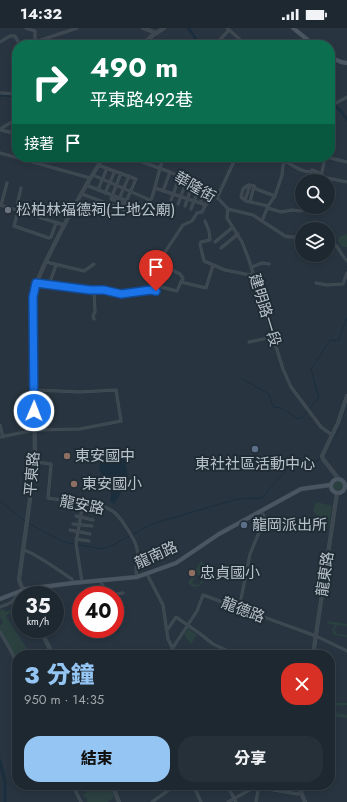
<!DOCTYPE html>
<html lang="zh-TW">
<meta charset="utf-8">
<style>
body{margin:0;font-family:Jost,"Noto Sans TC",sans-serif;background:#263038;color:#f1f3f6;height:100vh;display:flex;flex-direction:column;font-size:15px;white-space:nowrap}
*{box-sizing:border-box;margin:0}
p{font-size:13px;color:#a1a6ab}
.icon{flex:none;width:22px;height:22px;fill:none;stroke:currentColor;stroke-width:2;stroke-linecap:round;stroke-linejoin:round}
.map{position:relative;flex:1;overflow:hidden}
.drawer{position:absolute;left:12px;top:622px;width:323px;height:140px;display:flex;flex-direction:column;background:#1e2830;border-radius:16px;box-shadow:0 2px 6px #0003,0 0 0 1px #3c444c}
.drawer>*{flex:none}
.hud{position:absolute;left:12px;top:12px;width:323px;height:122px;border-radius:16px;box-shadow:0 2px 6px #0003,0 0 0 1px #3c444c;background:#0b6e4f;color:#fff;overflow:hidden}
.tools{position:absolute;left:295px;top:146px;display:grid;gap:8px}
.tools a{display:grid;place-items:center;width:40px;height:40px;border-radius:50%;background:#1e2830;box-shadow:0 2px 6px #0003,0 0 0 1px #3c444c;font-size:20px}
.speed{position:absolute;left:12px;top:558px;display:flex;gap:8px;font-size:20px;font-weight:700;text-align:center}
.speed>*{display:grid;place-content:center;width:52px;height:52px;border-radius:50%;background:#1e2830;box-shadow:0 2px 6px #0003,0 0 0 1px #3c444c;line-height:1}
.speed small{font-size:10px;font-weight:400}
.speed .limit{border:6px solid #d22;background:#fff;color:#111}
.pin{position:absolute;display:grid;place-items:center;width:34px;height:34px;color:#fff;margin:-41px -17px;border-radius:50% 50% 50% 0;rotate:-45deg;box-shadow:0 0 4px #0007}
.pin .icon{rotate:45deg}
.me{position:absolute;width:44px;margin:-22px;rotate:1deg;stroke-linejoin:round;filter:drop-shadow(0 0 3px #0008)}
.turn{display:flex;align-items:center;gap:14px;height:84px;padding:0 12px;font-size:18px}
.turn .icon{width:52px;height:52px;stroke-width:2.5}
.turn b{display:block;font-size:28px;line-height:34px}
.then{display:flex;align-items:center;height:38px;padding:0 12px;background:#0003;gap:8px;font-size:15px}
.round{display:grid;place-items:center;flex:none;width:42px;height:42px;border-radius:16px;background:#263038}
.summary{display:flex;align-items:center;justify-content:space-between;height:68px;padding:0 12px}
h1{font-size:24px;font-weight:800;line-height:30px;color:#95c5f2}
.primary-button{display:flex;gap:8px;margin-top:auto;padding:8px 12px}
.primary-button a{flex:1;height:46px;border-radius:16px;background:#95c5f2;color:#111;font-size:16px;font-weight:800;line-height:46px;text-align:center}
.primary-button a+a{background:#263038;color:#f1f3f6}
.status{display:flex;justify-content:space-between;align-items:center;height:28px;padding:0 20px;background:#1e2830;direction:ltr}
.status svg{height:11px;fill:currentColor}
.map>svg:first-child{display:block}
</style>
<div class="status"><b>14:32</b><svg viewBox="0 0 49 12"><path d="M0 12V9h3v3zM5 12V6h3v6zM10 12V3h3v9zM15 12V0h3v12zM26 1h20v11H26zM47 4h2v5h-2z"/></svg></div>
<div class="map">
<svg width="347" height="774" viewBox="0 0 347 774">
<rect width="100%" height="100%" fill="#283540"/>
<g fill="#2a4140" fill-rule="evenodd">
<polygon points="347,206 347,219 342,219 338,213 339,209"/>
<circle cx="338" cy="457" r="5"/>
<polygon points="316,474 332,478 329,498 315,495 317,487 313,483"/>
<path d="M 201,533 L 203,534 L 202,536 C 207,536 209,539 209,544 L 200,558 L 193,559 L 188,555 ZM 197,546 L 203,549 L 199,557 L 196,557 L 192,554 Z"/>
<polygon points="17,574 19,577 6,588 31,627 17,627 17,634 0,603 0,598 3,594 0,589 0,583 3,581 6,584 13,580 14,576"/>
<polygon points="327,593 347,596 347,598 338,597 334,601 337,606 347,607 347,609 334,607 332,601 335,597 327,595"/>
<polygon points="188,600 197,607 191,616 184,607"/>
<polygon points="335,675 347,675 347,677 338,677 334,681 337,685 347,687 347,690 330,688 330,685 333,685 332,680"/>
<polygon points="83,757 85,757 87,761 89,762 92,760 91,757 109,757 114,769 108,774 87,774 88,772 83,767 86,764"/>
</g>
<g fill="#1b2e3e">
<polygon points="102,421 122,423 124,425 128,450 123,462 114,476 110,473 112,460 99,442"/>
<polygon points="83,561 100,564 103,567 81,567 81,595 75,595 73,593 74,583"/>
<polygon points="115,580 121,586 119,603 100,609 93,601 115,601"/>
</g>
<g fill="none" stroke-linecap="round" stroke-linejoin="round">
<g stroke="#1b2e3e" stroke-width="1">
<path d="M 242,351 L 269,366 L 273,379 L 281,380 L 299,391 C 308,386 311,376 319,370 L 311,341 L 330,312 L 338,313 L 347,290"/>
<polyline points="328,419 337,404 347,374"/>
<polyline points="0,473 25,493"/>
<polyline points="28,495 64,514 102,521 111,518 152,496 237,471 262,470 291,436 314,434 318,433 322,428"/>
</g>
<g stroke="#1b2e3e" stroke-width="3">
<polyline points="188,0 192,5 200,17"/>
<polyline points="0,67 17,68"/>
<polyline points="330,74 340,82 347,91"/>
<polyline points="0,733 5,754 5,774"/>
</g>
<defs>
<g id="minor">
<polyline points="26,0 35,3 35,14"/>
<polyline points="227,0 246,17"/>
<polyline points="0,14 10,8 15,8 20,17"/>
<polyline points="29,17 35,14 77,0"/>
<polyline points="215,17 229,2"/>
<polyline points="240,17 243,14"/>
<polyline points="330,43 335,32"/>
<polyline points="0,65 17,66"/>
<polyline points="330,71 336,75 347,69"/>
<polyline points="0,101 17,91"/>
<polyline points="1,102 17,106"/>
<polyline points="0,125 90,150"/>
<polyline points="129,129 170,144 200,158 215,167 228,181 253,187 285,208 290,209 302,209"/>
<path d="M 285,133 C 294,138 301,144 311,144 L 312,142 L 322,146"/>
<polyline points="98,137 136,151 125,176"/>
<polyline points="121,145 111,171 139,181"/>
<polyline points="93,147 150,172"/>
<polyline points="322,149 347,154"/>
<polyline points="320,153 325,130 330,130 347,134"/>
<polyline points="86,157 127,173"/>
<polyline points="155,160 206,177"/>
<polyline points="98,162 107,140"/>
<polyline points="163,163 170,144"/>
<polyline points="105,165 115,143"/>
<polyline points="82,166 124,182"/>
<polyline points="217,170 236,129"/>
<polyline points="119,171 129,148"/>
<polyline points="171,172 180,148"/>
<polyline points="245,172 250,157"/>
<polyline points="250,174 254,158"/>
<polyline points="200,175 205,161"/>
<polyline points="178,176 187,152"/>
<polyline points="0,177 64,197"/>
<polyline points="1,177 7,155"/>
<polyline points="185,178 193,155"/>
<polyline points="268,178 246,173 241,169 243,161 248,157 254,158 256,161 275,168"/>
<polyline points="268,180 281,184 292,182 300,183 313,179"/>
<polyline points="191,181 200,158"/>
<polyline points="228,181 227,190 242,214 249,232 283,341 291,359 321,399 332,407"/>
<polyline points="16,182 21,160"/>
<polyline points="18,183 14,198 49,210 51,209 56,195"/>
<polyline points="144,187 140,183 139,181 152,170 163,129"/>
<polyline points="205,193 209,203 210,212 201,214 200,216 204,233 225,242 250,247 253,245"/>
<polyline points="262,193 268,178 275,168 282,147 283,137 288,129"/>
<path d="M 328,213 C 338,215 340,226 347,233"/>
<polyline points="215,214 233,199"/>
<polyline points="221,220 238,206"/>
<polyline points="46,234 84,243 94,236"/>
<polyline points="252,239 262,235 269,236"/>
<path d="M 181,254 L 183,250 L 180,246 C 170,242 166,237 163,227 L 183,197 L 192,193 L 197,185 L 202,184 L 211,165"/>
<polyline points="36,255 90,262 104,262 121,266 151,262 156,263 157,258 177,263 181,254 206,260 213,237"/>
<polyline points="316,255 327,257 343,256 347,245"/>
<polyline points="49,257 56,237"/>
<polyline points="94,262 95,284 93,288 94,291"/>
<polyline points="249,314 273,309"/>
<polyline points="0,397 3,409"/>
<polyline points="0,409 35,402 80,401 121,393 116,362 80,364 35,362"/>
<path d="M 35,434 L 51,436 L 51,437 L 48,470 C 65,473 101,474 114,484 C 120,489 124,496 128,502 C 131,507 136,514 137,521 C 139,530 134,539 137,549"/>
<polyline points="76,488 93,492"/>
<polyline points="73,496 92,498"/>
<polyline points="70,502 90,506"/>
<polyline points="76,511 89,513"/>
<path d="M 23,522 C 33,523 62,545 72,551 L 73,555"/>
<polyline points="147,546 163,577 168,611 176,627"/>
<polyline points="100,553 109,567 123,565"/>
<polyline points="82,554 76,515 83,475"/>
<path d="M 0,579 C 9,576 15,574 18,564"/>
<polyline points="239,581 250,526 265,490 261,483"/>
<polyline points="166,601 168,601 176,589 199,605 213,616 237,627"/>
<polyline points="0,604 11,623 17,636"/>
<polyline points="172,621 197,583 203,567 316,608 347,623"/>
<polyline points="74,757 75,762 81,774"/>
<polyline points="193,757 201,774"/>
<polyline points="227,757 236,774"/>
<polyline points="152,774 176,757"/>
<polyline points="228,774 255,759 298,766 300,765"/>
<polyline points="256,774 259,757"/>
</g>
<g id="tertiary">
<polyline points="143,0 156,5"/>
<polyline points="142,17 153,7 164,0"/>
<polyline points="338,450 323,431 322,428 338,395 347,368"/>
<path d="M 25,567 L 19,552 L 35,434 L 33,269 C 37,250 46,233 55,215 C 70,185 85,157 104,129"/>
<polyline points="40,601 53,627"/>
<polyline points="313,627 337,465"/>
<polyline points="112,757 119,774"/>
<polyline points="298,757 305,774"/>
</g>
<g id="secondary">
<polyline points="293,0 314,17"/>
<polyline points="330,29 341,34 347,35"/>
<circle cx="338" cy="458" r="7"/>
<polyline points="0,571 26,561 73,555 137,549 176,535 219,506 301,461 330,457"/>
</g>
</defs>
<use href="#minor" stroke="#455059" stroke-width="3"/>
<use href="#tertiary" stroke="#455059" stroke-width="4"/>
<use href="#secondary" stroke="#455059" stroke-width="4.5"/>
<use href="#minor" stroke="#3c4750" stroke-width="2"/>
<use href="#tertiary" stroke="#3c4750" stroke-width="3"/>
<use href="#secondary" stroke="#4a5662" stroke-width="3.5"/>
</g>
<g fill="none" stroke-linecap="round" stroke-linejoin="round">
<defs>
<polyline id="route" points="34,383 33,269 36,255 90,262 104,262 121,266 151,262 156,263"/>
</defs>
<use href="#route" stroke="#114b97" stroke-width="10"/>
<use href="#route" stroke="#1a73e8" stroke-width="7"/>
</g>
<circle fill="#6b7280" stroke="#202c35" stroke-width="1.5" cx="8" cy="182" r="4"/>
<g fill="#5c6f8a" stroke="#202c35" stroke-width="1.5">
<circle cx="255" cy="421" r="4"/>
<circle cx="244" cy="497" r="4"/>
</g>
<g fill="#8d6e63" stroke="#202c35" stroke-width="1.5">
<circle cx="67" cy="428" r="4"/>
<circle cx="74" cy="456" r="4"/>
<circle cx="192" cy="545" r="4"/>
</g>
<g text-anchor="middle" dominant-baseline="central" stroke-width="4" stroke-linejoin="round" paint-order="stroke">
<g font-size="15" fill="#b8c2ca" stroke="#202c35">
<text transform="translate(195 159) rotate(30)">華隆街</text>
<text transform="translate(265 282) rotate(73)">建明路一段</text>
<text transform="translate(32 446) rotate(-85)">平東路</text>
<text transform="translate(82 477) rotate(11)">龍安路</text>
<text transform="translate(156 527) rotate(-24)">龍南路</text>
<text transform="translate(325 546) rotate(-82)">龍東路</text>
<text transform="translate(243 582) rotate(21)">龍德路</text>
</g>
<g font-size="15" fill="#b8c2ca" stroke="#202c35" text-anchor="start">
<text x="16" y="182">松柏林福德祠(土地公廟)</text>
<text x="75" y="428">東安國中</text>
<text x="255" y="436" text-anchor="middle">東社社區活動中心</text>
<text x="82" y="456">東安國小</text>
<text x="252" y="497">龍岡派出所</text>
<text x="200" y="545">忠貞國小</text>
</g>
</g>
</svg>
<div class="tools">
<a><svg class="icon" aria-label="search" viewBox="0 0 24 24"><circle cx="10" cy="10" r="6"/><path d="M15 15l6 6"/></svg></a>
<a><svg class="icon" aria-label="layers" viewBox="0 0 24 24"><path d="M12 4l9 5-9 5-9-5zM3 14l9 5 9-5"/></svg></a>
</div>
<div class="speed"><div>35<small>km/h</small></div><div class="limit">40</div></div>
<div class="pin" style="left:156px;top:263px;background:#d93025"><svg class="icon" aria-label="arrive" viewBox="0 0 24 24"><path d="M6 21V4h12l-3 4 3 4H6"/></svg></div>
<svg class="me" style="left:34px;top:383px" viewBox="-20 -20 40 40"><circle r="17" fill="#1a73e8" stroke="#fff" stroke-width="3"/><path d="M0-11L8 9 0 5-8 9z" fill="#fff"/></svg>
<div class="hud">
<div class="turn"><svg class="icon" aria-label="right" viewBox="0 0 24 24"><path d="M7 20v-9h11M14 6l5 5-5 5"/></svg><div><b>490 m</b>平東路492巷</div></div>
<div class="then">接著<svg class="icon" aria-label="arrive" viewBox="0 0 24 24"><path d="M6 21V4h12l-3 4 3 4H6"/></svg></div>
</div>
<section class="drawer">
<div class="summary"><div><h1>3 分鐘</h1><p>950 m · 14:35</p></div><a class="round" style="background:#d93025;color:#fff"><svg class="icon" aria-label="close" viewBox="0 0 24 24"><path d="M6 6l12 12M18 6L6 18"/></svg></a></div>
<div class="primary-button"><a>結束</a><a>分享</a></div>
</section>
</div>
